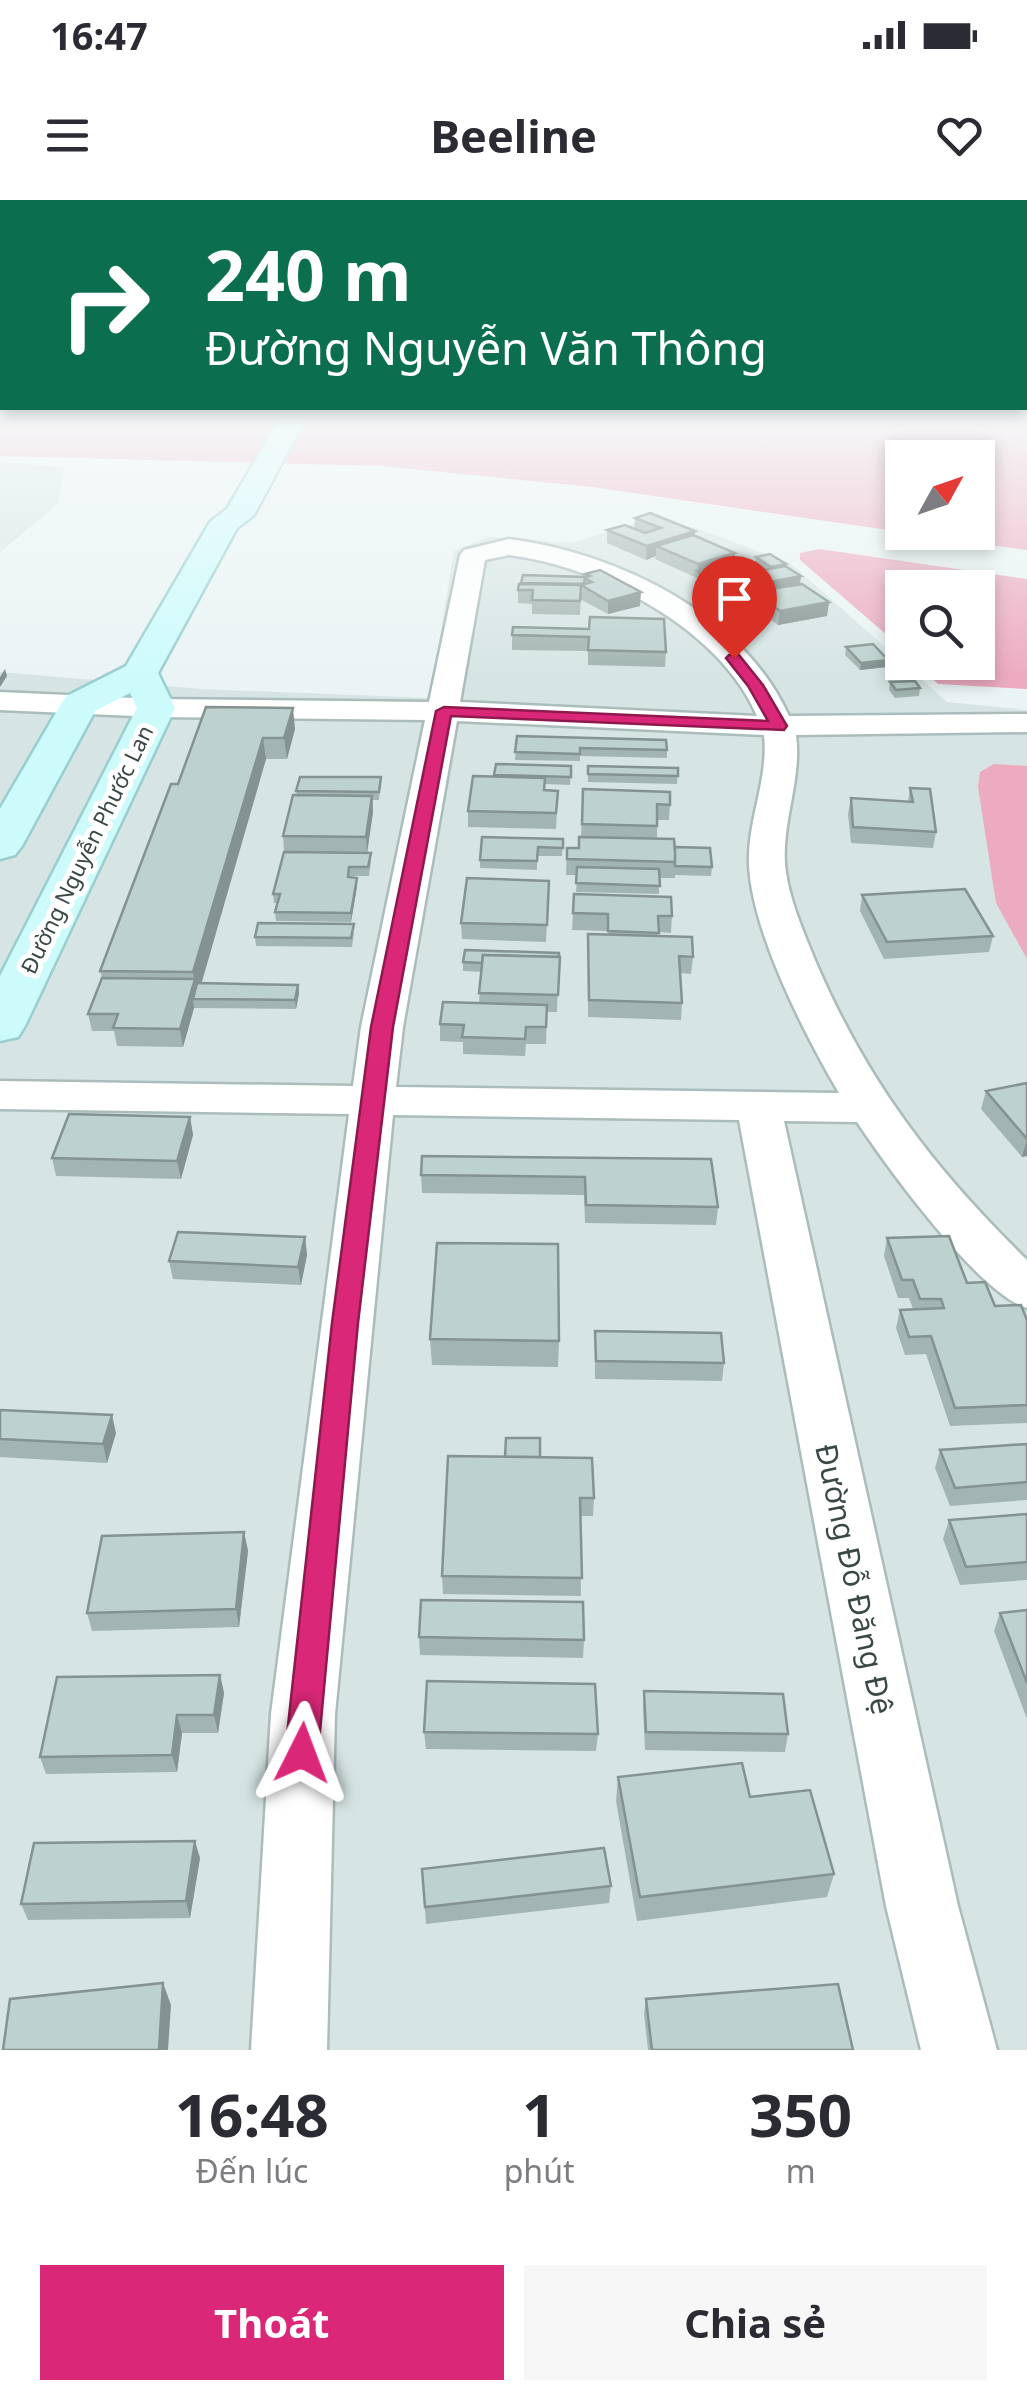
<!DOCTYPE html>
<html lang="vi">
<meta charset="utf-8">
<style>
body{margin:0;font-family:"Noto Sans",sans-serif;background:#f7f7f7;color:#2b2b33;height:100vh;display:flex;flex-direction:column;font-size:38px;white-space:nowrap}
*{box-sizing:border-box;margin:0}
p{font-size:32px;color:#7c7c81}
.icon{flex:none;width:55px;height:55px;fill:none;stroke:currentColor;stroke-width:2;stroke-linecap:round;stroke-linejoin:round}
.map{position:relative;height:1850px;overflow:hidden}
.side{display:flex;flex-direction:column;background:#fff;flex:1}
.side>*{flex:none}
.hud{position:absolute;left:0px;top:0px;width:1028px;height:210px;box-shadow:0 5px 15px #0003;background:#0b6e4f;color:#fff;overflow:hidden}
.needle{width:65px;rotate:50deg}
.tools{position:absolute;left:885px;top:240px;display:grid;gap:20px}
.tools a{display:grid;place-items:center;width:110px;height:110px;border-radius:0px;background:#fff;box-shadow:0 5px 15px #0003;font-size:50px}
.pin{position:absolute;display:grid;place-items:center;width:85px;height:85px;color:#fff;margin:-102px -42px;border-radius:50% 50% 50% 0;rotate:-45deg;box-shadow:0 0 10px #0007}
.pin .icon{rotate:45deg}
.me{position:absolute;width:110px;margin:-55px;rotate:3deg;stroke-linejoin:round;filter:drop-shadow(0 0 8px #0008)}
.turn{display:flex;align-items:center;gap:35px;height:210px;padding:0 40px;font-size:45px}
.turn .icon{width:130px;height:130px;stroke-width:2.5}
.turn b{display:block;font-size:70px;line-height:85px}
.eta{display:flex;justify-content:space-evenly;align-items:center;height:170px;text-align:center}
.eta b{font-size:60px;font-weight:700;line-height:70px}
.button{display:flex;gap:20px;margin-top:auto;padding:20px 40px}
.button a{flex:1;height:115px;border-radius:0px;background:#db2777;color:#fff;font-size:40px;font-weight:700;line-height:115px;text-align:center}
.button a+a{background:#f7f7f7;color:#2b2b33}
.status{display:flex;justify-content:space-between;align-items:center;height:70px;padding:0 50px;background:#fff;direction:ltr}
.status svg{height:28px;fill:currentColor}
header{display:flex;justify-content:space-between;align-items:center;height:130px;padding:0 40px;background:#fff;font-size:45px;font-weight:700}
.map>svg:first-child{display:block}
</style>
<div class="status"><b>16:47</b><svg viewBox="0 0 49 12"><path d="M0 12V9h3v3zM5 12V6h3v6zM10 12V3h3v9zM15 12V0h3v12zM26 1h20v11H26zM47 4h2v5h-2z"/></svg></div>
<header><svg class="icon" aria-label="menu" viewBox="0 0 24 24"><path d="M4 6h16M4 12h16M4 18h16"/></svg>Beeline<svg class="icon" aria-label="heart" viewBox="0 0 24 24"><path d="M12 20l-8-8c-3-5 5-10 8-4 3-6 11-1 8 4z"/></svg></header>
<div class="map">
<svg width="1027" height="1850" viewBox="0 0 1027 1850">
<rect width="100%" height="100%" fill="#eaf4f4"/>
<g fill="#d6e5e4">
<polygon points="0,262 64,267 59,303 0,352"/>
<polygon points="646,320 693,327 790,363 947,502 1027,510 1027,1850 0,1850 0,472 202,489 430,498 454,351 488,337 572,343"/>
</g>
<g fill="#edabc1">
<polygon points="0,216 1027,216 1027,350 905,333 978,332 978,258 902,258 902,332 592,287 381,266 0,256"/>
<polygon points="819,349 1027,379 1027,489 938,484 916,463 978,462 978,388 902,388 902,448 800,360 800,353"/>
<polygon points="994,564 1027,566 1027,759 996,703 978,587 980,572"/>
</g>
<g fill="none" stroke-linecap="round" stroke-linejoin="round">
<defs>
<path id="minor" d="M 509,339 C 617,353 742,413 789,516 L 1027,514 L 1027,532 L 796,535 C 802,579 782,620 785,664 C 788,698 804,733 817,765 C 868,883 935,970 1027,1060 L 1027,1108 C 979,1094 887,967 857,922 L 784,921 L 958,1706 L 997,1850 L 921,1850 L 886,1706 L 739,920 L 393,915 L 335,1514 L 327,1850 L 251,1850 L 271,1514 L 349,914 L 0,909 L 0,881 L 353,886 L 361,827 L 425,520 L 156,517 L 0,510 L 0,492 L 156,499 L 429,502 L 460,355 L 464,350 ZM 509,355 C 599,366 720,428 757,516 L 460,502 L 485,360 ZM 457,521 L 764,535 C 769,579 747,620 749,665 C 752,732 805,835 839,893 L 396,887 L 403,827 Z"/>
<polygon id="secondary" points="281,216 307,216 254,315 237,328 158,473 175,508 25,826 18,837 0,841 0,776 137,508 130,493 95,511 22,646 15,655 0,659 0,609 61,504 67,496 126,466 210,322 227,309"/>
</defs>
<use href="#minor" stroke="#aabdbb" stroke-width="5"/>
<use href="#secondary" stroke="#9acece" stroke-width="5"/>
<use href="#minor" fill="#fff" fill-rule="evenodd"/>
<use href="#secondary" fill="#cdfbfc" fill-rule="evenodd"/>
</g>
<g fill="#a3b5b2">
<polygon points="635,318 695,336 734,364 765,370 755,364 756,357 786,364 786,367 801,376 800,384 829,402 827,416 778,425 752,406 753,399 732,403 717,393 717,388 713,388 697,378 655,359 656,356 646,360 607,343 607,330 634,328"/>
<polygon points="585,374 640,406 608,414 580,399 581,391 580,415 532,414 532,404 518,403 518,390 585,377"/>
<polygon points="589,429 666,452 665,467 588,465 588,451 512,450 512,435"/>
<polygon points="846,447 888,460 887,467 860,470 845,455"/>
<polygon points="890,482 920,488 919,496 895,498 889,490"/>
<polygon points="206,507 295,529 287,559 266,559 201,783 298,785 299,793 296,809 194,808 183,847 117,846 114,831 92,831 88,814 102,778 100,771 178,584"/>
<polygon points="517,536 667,550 667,558 580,556 580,561 515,560"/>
<polygon points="496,564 571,566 570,585 545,584 545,590 558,591 556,629 468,627 468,611 495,576"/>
<polygon points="588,566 678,568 677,584 588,582"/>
<polygon points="381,577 379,600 373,600 373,612 367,653 371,653 371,661 369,676 350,676 350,677 357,678 357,686 351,722 276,721 275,712 278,703 274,703 273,694 284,652 283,636 297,595 296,591"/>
<polygon points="910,588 936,632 933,648 851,643 848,614 851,598 908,602"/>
<polygon points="583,589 670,605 669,620 657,620 657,639 712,667 711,676 675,675 675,678 659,678 659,694 576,692 577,675 566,675 567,648 579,648 581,637"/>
<polygon points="563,639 562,656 537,656 537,670 480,668 480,660"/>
<polygon points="549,681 546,742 462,739 461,723"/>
<polygon points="574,694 672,716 671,733 659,732 658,736 693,757 691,774 680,773 682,803 681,820 588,817 588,734 608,735 608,731 572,730"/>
<polygon points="862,695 993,736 989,752 884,759 860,711"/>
<polygon points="354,733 352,747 256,746 255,737"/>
<polygon points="559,753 557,812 547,812 546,844 526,844 525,856 463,854 463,842 440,841 440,824 479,803 481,772 463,771 463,762"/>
<polygon points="1027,883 1027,956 1022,957 981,909 986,891"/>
<polygon points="190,917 193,935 181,979 56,976 52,958"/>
<polygon points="711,959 718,1007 716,1025 585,1023 584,995 422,993 421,975"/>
<polygon points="305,1037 307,1055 301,1085 173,1079 169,1061"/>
<polygon points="887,1038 967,1083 995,1106 1027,1120 1027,1223 950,1226 926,1154 905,1155 896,1128 900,1110 913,1109 909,1098 898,1098 884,1056"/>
<polygon points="595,1131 724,1163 722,1181 595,1179"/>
<polygon points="430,1139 559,1141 558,1167 432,1165"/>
<polygon points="0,1210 116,1233 107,1263 0,1257"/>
<polygon points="1027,1244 1027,1300 950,1306 935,1268 940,1250"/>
<polygon points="540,1257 594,1298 593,1316 580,1316 581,1396 443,1394 442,1376"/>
<polygon points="1027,1314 1027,1380 960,1385 943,1339 949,1320"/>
<polygon points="244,1332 248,1351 239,1427 92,1431 87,1413"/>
<polygon points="1027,1410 1027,1519 994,1431 1000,1413"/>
<polygon points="419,1437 584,1440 583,1458 420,1455"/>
<polygon points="220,1475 224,1493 218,1533 182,1533 177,1572 46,1574 40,1557"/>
<polygon points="644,1491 788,1534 785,1552 645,1550 643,1508"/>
<polygon points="424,1532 598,1534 596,1551 426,1549"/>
<polygon points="618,1577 750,1597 834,1674 827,1697 637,1721 616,1601"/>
<polygon points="200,1658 190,1718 28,1720 21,1704"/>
<polygon points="422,1669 611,1686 609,1703 426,1724"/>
<polygon points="646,1799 853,1850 648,1850 644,1814"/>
</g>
<g fill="#849391">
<polygon points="695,331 694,344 656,346 656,356 646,360 647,346"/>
<polygon points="735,353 733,366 697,371 697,378 698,364"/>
<polygon points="801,376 799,390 753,392 753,399 732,403 733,389"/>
<polygon points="641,392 640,406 608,414 608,401"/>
<polygon points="829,402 827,416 778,425 780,411"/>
<polygon points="888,460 887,467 860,470 861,463"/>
<polygon points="5,469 7,476 0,487 0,477"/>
<polygon points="293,508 295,529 287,559 284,538"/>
<polygon points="263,538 266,559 197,799 193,799 194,808 183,847 180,829 194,780 193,772"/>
<polygon points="372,596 373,612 367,653 366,637"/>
<polygon points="357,678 357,686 351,722 351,713"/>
<polygon points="298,785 299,793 296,809 295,800"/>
<polygon points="190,917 193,935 181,979 177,961"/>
<polygon points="1027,939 1027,956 1022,957"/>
<polygon points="305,1037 307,1055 301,1085 298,1067"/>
<polygon points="112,1215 116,1233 107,1263 103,1244"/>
<polygon points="244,1332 248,1351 239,1427 236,1409"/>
<polygon points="220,1475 224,1493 218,1533 214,1515"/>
<polygon points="177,1515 182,1533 177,1572 172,1555"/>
<polygon points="195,1641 200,1658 190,1718 186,1701"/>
<polygon points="163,1783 171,1805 168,1850 159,1850"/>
</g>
<g fill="#bdd2cf" stroke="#849391" stroke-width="2.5">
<polygon points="650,313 695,331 647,346 607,330 625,325 645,333 661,328 635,318"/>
<polygon points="693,335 735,353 698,364 656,346"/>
<polygon points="770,354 786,364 771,367 756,357"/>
<polygon points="749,361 764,370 713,381 697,371"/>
<polygon points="785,366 801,376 733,389 718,379"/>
<polygon points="600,370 641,392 608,401 581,385 592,382 584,378 590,376 585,374"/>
<polygon points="523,375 585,377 584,384 521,383"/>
<polygon points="519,384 581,385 580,401 532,400 533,390 518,390"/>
<polygon points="802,384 829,402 780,411 753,392"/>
<polygon points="590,417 664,419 666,452 588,450 589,437 512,435 513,427 589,429"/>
<polygon points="873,444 888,460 861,463 846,447"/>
<polygon points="915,481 920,488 896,490 890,482"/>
<polygon points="206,507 293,508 284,538 263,538 193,772 100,771 171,584 178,584"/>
<polygon points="517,536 666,540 667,550 580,548 580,554 515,552"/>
<polygon points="496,564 571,566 571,577 494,575"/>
<polygon points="588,566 678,568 678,576 588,574"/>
<polygon points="473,576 545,578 544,590 558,591 556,613 468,611"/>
<polygon points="300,577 381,577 379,592 296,591"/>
<polygon points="910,588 930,589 936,632 853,627 851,598 913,602"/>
<polygon points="583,589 670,592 670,605 657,604 657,626 582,624"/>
<polygon points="293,595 372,596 366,637 283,636"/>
<polygon points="482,637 563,639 563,648 538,647 537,661 480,660"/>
<polygon points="579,637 674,639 676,662 567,659 567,648 579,648"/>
<polygon points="675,647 710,648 712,667 675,666"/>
<polygon points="284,652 371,653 368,667 349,667 348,677 357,678 351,713 275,712 280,694 273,694"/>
<polygon points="577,667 659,669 660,686 576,683"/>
<polygon points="467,678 549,681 547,725 461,723"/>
<polygon points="965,689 993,736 887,742 862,695"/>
<polygon points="574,694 671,697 672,716 658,716 659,733 608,731 608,714 573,713"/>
<polygon points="258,723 354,724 351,738 255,737"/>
<polygon points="588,734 692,737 693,757 679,756 682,803 589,800"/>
<polygon points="465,750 559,753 559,757 483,755 482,763 463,762"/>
<polygon points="483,755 560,757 558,795 479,793"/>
<polygon points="102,778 195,779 180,829 113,828 118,814 88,814"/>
<polygon points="197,783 298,785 295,800 193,799"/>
<polygon points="443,802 547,805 546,827 526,827 525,839 462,837 464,825 440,824"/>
<polygon points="1027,883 1027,939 986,891"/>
<polygon points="69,914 190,917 177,961 52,958"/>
<polygon points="422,956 711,959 718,1007 586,1005 585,977 421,975"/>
<polygon points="178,1032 305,1037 298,1067 169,1061"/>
<polygon points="949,1036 967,1083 985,1082 995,1106 1021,1105 1027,1120 1027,1205 955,1208 931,1136 909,1137 900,1110 944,1108 941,1099 920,1099 913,1080 902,1080 887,1038"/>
<polygon points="437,1043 558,1044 559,1141 430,1139"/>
<polygon points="595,1131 721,1133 724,1163 596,1161"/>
<polygon points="0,1210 112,1215 103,1244 0,1239"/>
<polygon points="506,1238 540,1238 540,1257 505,1257"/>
<polygon points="1027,1244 1027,1282 955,1288 940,1250"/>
<polygon points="448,1256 592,1258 594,1298 580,1298 582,1378 442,1376"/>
<polygon points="1027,1314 1027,1362 966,1367 949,1320"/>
<polygon points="244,1332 236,1409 87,1413 102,1336"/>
<polygon points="421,1400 583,1402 584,1440 419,1437"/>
<polygon points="1027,1410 1027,1483 1000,1413"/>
<polygon points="220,1475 214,1515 177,1515 172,1555 40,1557 57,1477"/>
<polygon points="427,1481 595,1484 598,1534 424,1532"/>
<polygon points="644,1491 783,1494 788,1534 646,1532"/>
<polygon points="742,1563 750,1597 810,1590 834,1674 640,1697 618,1577"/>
<polygon points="195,1641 186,1701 21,1704 34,1643"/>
<polygon points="604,1648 611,1686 425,1707 422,1669"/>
<polygon points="163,1783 159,1850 3,1850 10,1799"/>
<polygon points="838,1784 853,1850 652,1850 646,1799"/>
</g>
<linearGradient id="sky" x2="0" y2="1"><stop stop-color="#aab0d8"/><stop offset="0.45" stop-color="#f6fafa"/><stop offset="1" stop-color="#f6fafa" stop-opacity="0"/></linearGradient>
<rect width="1027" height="475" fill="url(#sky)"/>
<polygon fill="#db2777" stroke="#8e194d" stroke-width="2.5" points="729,455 739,455 763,485 787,526 784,530 451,516 393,827 358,1123 318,1553 313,1564 302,1569 290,1564 285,1553 332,1123 371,827 436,511 444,507 768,521 748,486 726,458"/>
<g text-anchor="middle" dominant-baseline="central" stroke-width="10" stroke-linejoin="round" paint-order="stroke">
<g font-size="22" fill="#394846" stroke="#fff">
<text transform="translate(86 649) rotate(-64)">Đường Nguyễn Phước Lan</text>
</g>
<g font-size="30" fill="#394846" stroke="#fff">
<text transform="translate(855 1379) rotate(78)">Đường Đỗ Đăng Đệ</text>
</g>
</g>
</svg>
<div class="tools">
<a><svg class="needle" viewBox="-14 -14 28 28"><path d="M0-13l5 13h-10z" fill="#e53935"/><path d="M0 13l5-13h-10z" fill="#7c7c81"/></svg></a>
<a><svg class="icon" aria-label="search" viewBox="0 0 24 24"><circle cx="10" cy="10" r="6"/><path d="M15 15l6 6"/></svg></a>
</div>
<div class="pin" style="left:734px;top:458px;background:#d93025"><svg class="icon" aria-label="arrive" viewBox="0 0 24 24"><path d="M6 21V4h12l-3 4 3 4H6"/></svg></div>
<svg class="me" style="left:302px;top:1553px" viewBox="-20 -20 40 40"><path d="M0-17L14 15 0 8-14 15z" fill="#db2777" stroke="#fff" stroke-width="4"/></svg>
<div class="hud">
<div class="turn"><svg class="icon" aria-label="right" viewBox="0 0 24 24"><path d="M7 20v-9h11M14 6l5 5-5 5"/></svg><div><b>240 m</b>Đường Nguyễn Văn Thông</div></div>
</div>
</div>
<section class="side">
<div class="eta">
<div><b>16:48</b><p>Đến lúc</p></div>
<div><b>1</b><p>phút</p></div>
<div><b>350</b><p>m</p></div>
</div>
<div class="button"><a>Thoát</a><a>Chia sẻ</a></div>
</section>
